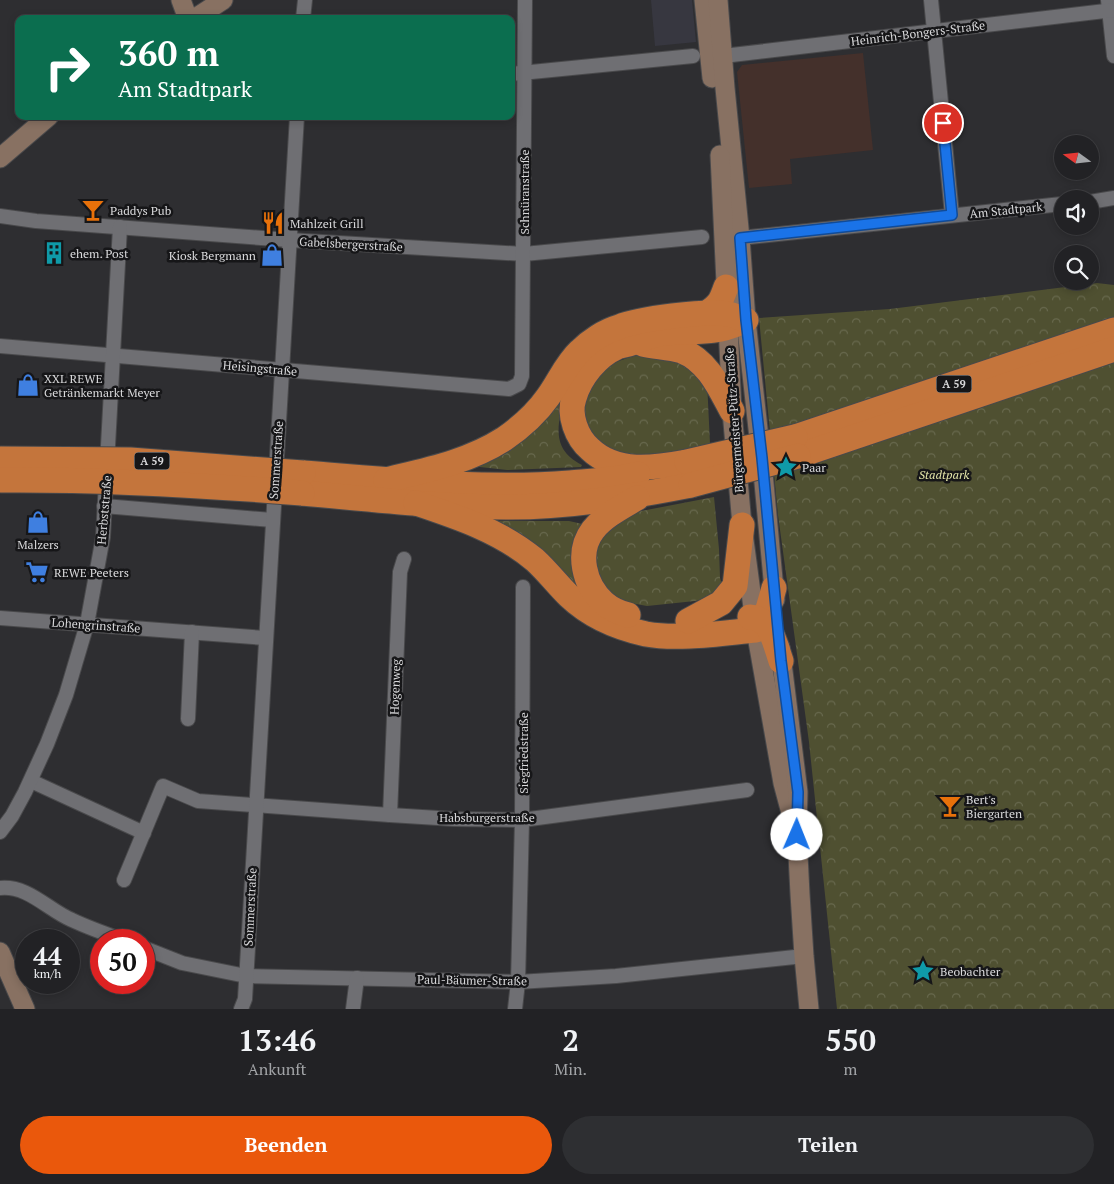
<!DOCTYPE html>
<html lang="de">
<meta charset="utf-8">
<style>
body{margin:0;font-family:"PT Serif",serif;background:#2e2f32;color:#f1f3f6;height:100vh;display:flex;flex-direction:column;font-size:19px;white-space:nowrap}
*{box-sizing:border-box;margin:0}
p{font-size:16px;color:#a2a4a7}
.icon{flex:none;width:28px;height:28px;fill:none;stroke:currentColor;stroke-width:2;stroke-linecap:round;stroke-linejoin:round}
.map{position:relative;height:1009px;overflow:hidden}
.drawer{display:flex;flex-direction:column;background:#222225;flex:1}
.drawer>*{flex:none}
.top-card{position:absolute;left:15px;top:15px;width:500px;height:105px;border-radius:10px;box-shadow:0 2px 8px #0003,0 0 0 1px #3f3f42;background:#0b6e4f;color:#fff;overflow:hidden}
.needle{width:32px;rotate:285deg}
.buttons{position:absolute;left:1054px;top:135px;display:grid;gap:10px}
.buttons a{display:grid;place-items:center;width:45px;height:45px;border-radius:50%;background:#222225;box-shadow:0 2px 8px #0003,0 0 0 1px #3f3f42;font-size:25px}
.speed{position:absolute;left:15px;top:929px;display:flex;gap:10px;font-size:25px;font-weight:700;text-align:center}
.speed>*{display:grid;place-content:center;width:65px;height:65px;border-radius:50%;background:#222225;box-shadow:0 2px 8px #0003,0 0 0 1px #3f3f42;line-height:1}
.speed small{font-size:12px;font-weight:400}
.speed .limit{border:8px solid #d22;background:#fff;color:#111}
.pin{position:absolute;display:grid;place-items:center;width:42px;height:42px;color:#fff;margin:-21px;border:2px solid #fff;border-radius:50%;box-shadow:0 1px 5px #0007}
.me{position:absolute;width:55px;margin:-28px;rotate:1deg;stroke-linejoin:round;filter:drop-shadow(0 0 4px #0008)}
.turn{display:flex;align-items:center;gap:18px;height:105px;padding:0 20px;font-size:22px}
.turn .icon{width:65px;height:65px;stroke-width:2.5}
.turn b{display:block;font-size:35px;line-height:42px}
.eta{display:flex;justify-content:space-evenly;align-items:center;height:85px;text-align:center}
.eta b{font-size:30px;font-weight:700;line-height:35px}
.button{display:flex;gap:10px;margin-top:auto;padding:10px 20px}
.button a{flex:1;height:58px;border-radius:30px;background:#ea580c;color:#fff;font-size:20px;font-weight:700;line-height:58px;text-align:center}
.button a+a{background:#2e2f32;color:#f1f3f6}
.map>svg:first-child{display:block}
</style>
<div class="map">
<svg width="1114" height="1009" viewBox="0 0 1114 1009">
<defs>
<pattern id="forest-crowns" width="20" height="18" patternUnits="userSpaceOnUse" patternTransform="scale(1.25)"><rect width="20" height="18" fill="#4f5031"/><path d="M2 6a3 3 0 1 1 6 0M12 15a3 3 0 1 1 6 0" fill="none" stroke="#68694e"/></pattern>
</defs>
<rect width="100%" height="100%" fill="#2e2e31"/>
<polygon fill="#373740" points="651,0 692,0 696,42 655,46"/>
<polygon fill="#44302b" points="863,53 873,150 790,159 792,184 749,188 737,72 742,65"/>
<g fill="url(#forest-crowns)">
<polygon points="1097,283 1114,285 1114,1009 837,1009 809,742 778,515 759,318 890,309"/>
<path d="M 646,353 L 679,357 L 707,381 L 710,444 L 628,462 L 585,435 C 584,425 579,401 582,393 C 591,370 624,357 646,353 Z"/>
<path d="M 564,394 C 559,424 549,448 582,465 L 581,467 L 507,470 L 471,466 Z"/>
<polygon points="714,497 719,549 720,578 723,588 708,598 695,601 647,606 625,602 610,595 601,586 595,564 595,552 599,541 607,528 631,513"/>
<polygon points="496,521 569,521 587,525 590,600"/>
</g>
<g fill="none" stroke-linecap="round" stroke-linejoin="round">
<defs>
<g id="street">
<polyline points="931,0 952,215"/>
<polyline points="1108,0 1114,56"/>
<polyline points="303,19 305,0"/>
<polyline points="723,56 1114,10"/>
<polyline points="511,74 693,56"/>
<polyline points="1090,202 1114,198"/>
<polyline points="0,216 36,221 289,240 524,254 702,237"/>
<polyline points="740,238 1062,204"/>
<polyline points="0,346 509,389 519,384 522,376 525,0"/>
<polyline points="104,506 272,520"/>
<polyline points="0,618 265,638"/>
<polyline points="188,719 192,632"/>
<polyline points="31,781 144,833"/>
<polyline points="390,815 400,572 404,559"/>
<polyline points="0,832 12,816 25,792 47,744 66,695 87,624 103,537 120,227"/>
<polyline points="124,880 163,786 198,801 390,815 454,819 522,820 747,790"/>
<path d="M 0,888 C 28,885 48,910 72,920 C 89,928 106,934 123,940"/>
<polyline points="144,948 182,963 246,976 518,982 616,976 804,956"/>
<polyline points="241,1009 245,999 297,116"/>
<polyline points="353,1009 357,978"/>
<polyline points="515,1009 518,982 522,820 523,587"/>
</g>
<g id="secondary">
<polyline points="181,0 188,19"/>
<polyline points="704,0 712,78"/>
<polyline points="718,0 725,88 740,238 746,320 764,483 775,600"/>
<polyline points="194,19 223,0"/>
<polyline points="720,155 732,411 742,525 756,630 783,783 791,813"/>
<polyline points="0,158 49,116"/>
<polyline points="780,647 798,792 797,835 800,894 804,956 809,1009"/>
<polyline points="0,952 25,1009"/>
</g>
<g id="highway">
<path d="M 707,313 C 720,304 721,301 726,287"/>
<path d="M 643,344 C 655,347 670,347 682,351 C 708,361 720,389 732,411"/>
<polyline points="795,437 1114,330"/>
<polyline points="798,456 1114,349"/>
<path d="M 687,462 C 654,468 616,474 590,449 C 577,438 568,415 574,398 C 580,377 597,356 617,347 C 622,345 627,345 632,343 C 643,339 653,334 665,333 C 689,331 716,334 739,323"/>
<path d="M 303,473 C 392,480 481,490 570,483 C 592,481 616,480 638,474"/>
<path d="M 386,480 C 427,470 468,462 504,439 C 520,428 536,414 548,397 C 559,382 566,364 580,351 C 590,341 605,331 619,327 C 639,319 706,310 728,314 C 734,315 740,318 746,320"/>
<path d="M 302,493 C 370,499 438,507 506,507 C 568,507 630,497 691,485"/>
<path d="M 416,503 C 458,517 500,531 535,560 C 547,571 557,584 569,596 C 590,616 618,628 646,634 C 678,640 723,633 756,630 L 768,609 L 774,588"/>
<path d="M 628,615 C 620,613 611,609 604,603 C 584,585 576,552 593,530 C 604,516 622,507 637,498"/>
<path d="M 750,617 C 771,618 775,644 781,661"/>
<polyline points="688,621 721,603 735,586 742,525"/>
</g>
</defs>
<use href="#street" stroke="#49494b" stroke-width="16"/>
<use href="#secondary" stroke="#49494b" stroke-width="21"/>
<use href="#highway" stroke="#49494b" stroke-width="27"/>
<use href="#street" stroke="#6f6f73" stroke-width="14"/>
<use href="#secondary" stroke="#887162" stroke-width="19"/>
<use href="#highway" stroke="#c4753c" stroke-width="25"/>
<defs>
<g id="highway-bridge">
<polyline points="0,459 130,460 303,473"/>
<polyline points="687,462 795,437"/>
<path d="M 0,480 C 101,479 201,485 302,493"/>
<polyline points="691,485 798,456"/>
</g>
</defs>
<use href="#highway-bridge" stroke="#49494b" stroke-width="27" stroke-linecap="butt"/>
<use href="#highway-bridge" stroke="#c4753c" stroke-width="25"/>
</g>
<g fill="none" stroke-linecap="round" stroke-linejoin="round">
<defs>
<polyline id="route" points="797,835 798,792 781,661 762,458 746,320 740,238 952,215 943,123"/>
</defs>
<use href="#route" stroke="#114b97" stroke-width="12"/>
<use href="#route" stroke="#1a73e8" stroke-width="9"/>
</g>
<defs>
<symbol id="bar-bare" viewBox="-9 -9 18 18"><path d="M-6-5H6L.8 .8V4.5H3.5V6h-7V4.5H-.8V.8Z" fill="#e8710a" stroke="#161618" stroke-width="2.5" paint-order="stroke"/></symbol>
<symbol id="restaurant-bare" viewBox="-9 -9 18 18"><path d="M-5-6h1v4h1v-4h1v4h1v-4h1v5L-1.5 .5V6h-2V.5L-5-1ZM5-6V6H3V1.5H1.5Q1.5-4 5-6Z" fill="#e8710a" stroke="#161618" stroke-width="2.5" paint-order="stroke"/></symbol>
<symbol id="building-bare" viewBox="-9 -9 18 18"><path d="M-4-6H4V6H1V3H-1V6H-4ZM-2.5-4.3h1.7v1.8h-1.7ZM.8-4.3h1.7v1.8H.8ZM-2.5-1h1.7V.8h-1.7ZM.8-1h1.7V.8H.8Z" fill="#0f9aa8" stroke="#161618" stroke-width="2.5" paint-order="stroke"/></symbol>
<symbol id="shop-bare" viewBox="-9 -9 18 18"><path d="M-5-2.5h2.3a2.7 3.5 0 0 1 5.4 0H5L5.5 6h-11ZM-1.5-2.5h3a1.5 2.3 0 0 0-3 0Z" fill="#3f7fe0" stroke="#161618" stroke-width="2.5" paint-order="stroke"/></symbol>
<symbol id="sight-bare" viewBox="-9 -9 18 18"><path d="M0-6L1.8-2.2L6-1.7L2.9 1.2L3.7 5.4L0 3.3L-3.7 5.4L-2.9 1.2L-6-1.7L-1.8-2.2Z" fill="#0f9aa8" stroke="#161618" stroke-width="2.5" paint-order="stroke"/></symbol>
<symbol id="supermarket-bare" viewBox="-9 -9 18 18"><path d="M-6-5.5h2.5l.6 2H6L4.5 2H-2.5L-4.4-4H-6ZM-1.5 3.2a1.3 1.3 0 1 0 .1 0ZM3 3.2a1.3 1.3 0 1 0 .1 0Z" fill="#3f7fe0" stroke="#161618" stroke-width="2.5" paint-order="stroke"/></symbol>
</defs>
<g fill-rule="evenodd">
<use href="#bar-bare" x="77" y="194" width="32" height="32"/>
<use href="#restaurant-bare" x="257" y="207" width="32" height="32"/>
<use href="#building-bare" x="38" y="237" width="32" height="32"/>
<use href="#shop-bare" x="256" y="239" width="32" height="32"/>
<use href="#shop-bare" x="12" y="369" width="32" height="32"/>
<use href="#sight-bare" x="770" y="451" width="32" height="32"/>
<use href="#shop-bare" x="22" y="506" width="32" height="32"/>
<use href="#supermarket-bare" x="21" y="556" width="32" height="32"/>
<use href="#bar-bare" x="934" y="790" width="32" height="32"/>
<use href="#sight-bare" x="907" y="955" width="32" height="32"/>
</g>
<g text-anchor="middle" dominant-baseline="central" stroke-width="5" stroke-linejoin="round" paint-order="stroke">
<g fill="#161618" stroke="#9e9ea0" stroke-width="1">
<rect x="936.5" y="375.5" width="35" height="17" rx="4"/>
<rect x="134.5" y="452.5" width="35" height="17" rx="4"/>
</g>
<g font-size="11" font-weight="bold" fill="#d9d9db">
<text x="954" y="384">A 59</text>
<text x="152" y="461">A 59</text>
</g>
<g font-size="12" fill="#d9d9db" stroke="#161618">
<text transform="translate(918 33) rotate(-7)">Heinrich-Bongers-Straße</text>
<text transform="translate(524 192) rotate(-90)">Schnüranstraße</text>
<text transform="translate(1006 210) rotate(-6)">Am Stadtpark</text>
<text transform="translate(351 244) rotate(3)">Gabelsbergerstraße</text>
<text transform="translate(260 368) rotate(5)">Heisingstraße</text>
<text transform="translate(734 420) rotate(-94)">Bürgermeister-Pütz-Straße</text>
<text transform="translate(276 460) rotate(-86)">Sommerstraße</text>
<text transform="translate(104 510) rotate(-85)">Herbststraße</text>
<text transform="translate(96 625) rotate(4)">Lohengrinstraße</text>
<text transform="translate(395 687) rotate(-88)">Hogenweg</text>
<text transform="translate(523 753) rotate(-90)">Siegfriedstraße</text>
<text x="487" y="817">Habsburgerstraße</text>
<text transform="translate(250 907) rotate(-87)">Sommerstraße</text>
<text transform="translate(472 980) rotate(1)">Paul-Bäumer-Straße</text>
</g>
<g font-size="12" fill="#d9d9db" stroke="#161618" text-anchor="start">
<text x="110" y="210">Paddys Pub</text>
<text x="290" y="223">Mahlzeit Grill</text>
<text x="70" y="253">ehem. Post</text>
<text x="256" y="255" text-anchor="end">Kiosk Bergmann</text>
<text x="44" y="378">XXL REWE<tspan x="44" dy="14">Getränkemarkt Meyer</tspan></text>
<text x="802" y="467">Paar</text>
<text x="38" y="544" text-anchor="middle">Malzers</text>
<text x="54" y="572">REWE Peeters</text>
<text x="966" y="799">Bert's<tspan x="966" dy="14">Biergarten</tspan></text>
<text x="940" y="971">Beobachter</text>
</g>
<g font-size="12" font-style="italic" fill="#e5e7aa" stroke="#161618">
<text x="944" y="474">Stadtpark</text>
</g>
</g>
</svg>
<div class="buttons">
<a><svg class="needle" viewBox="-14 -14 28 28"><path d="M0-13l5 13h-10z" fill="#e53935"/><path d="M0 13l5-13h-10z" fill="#a2a4a7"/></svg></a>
<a><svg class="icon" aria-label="sound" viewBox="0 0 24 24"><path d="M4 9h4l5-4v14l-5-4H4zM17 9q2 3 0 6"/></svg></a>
<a><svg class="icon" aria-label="search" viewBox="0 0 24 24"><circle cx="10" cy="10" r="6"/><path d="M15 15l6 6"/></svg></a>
</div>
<div class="speed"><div>44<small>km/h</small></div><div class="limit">50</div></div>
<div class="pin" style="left:943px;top:123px;background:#d93025"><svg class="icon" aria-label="arrive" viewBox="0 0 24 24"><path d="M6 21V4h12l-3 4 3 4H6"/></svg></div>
<svg class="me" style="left:797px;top:835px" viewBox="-20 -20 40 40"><circle r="19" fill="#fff"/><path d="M0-13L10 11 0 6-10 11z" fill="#1a73e8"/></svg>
<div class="top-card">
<div class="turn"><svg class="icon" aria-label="right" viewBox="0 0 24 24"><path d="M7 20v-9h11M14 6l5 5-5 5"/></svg><div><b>360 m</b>Am Stadtpark</div></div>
</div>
</div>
<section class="drawer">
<div class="eta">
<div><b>13:46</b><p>Ankunft</p></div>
<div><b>2</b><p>Min.</p></div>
<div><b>550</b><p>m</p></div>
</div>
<div class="button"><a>Beenden</a><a>Teilen</a></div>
</section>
